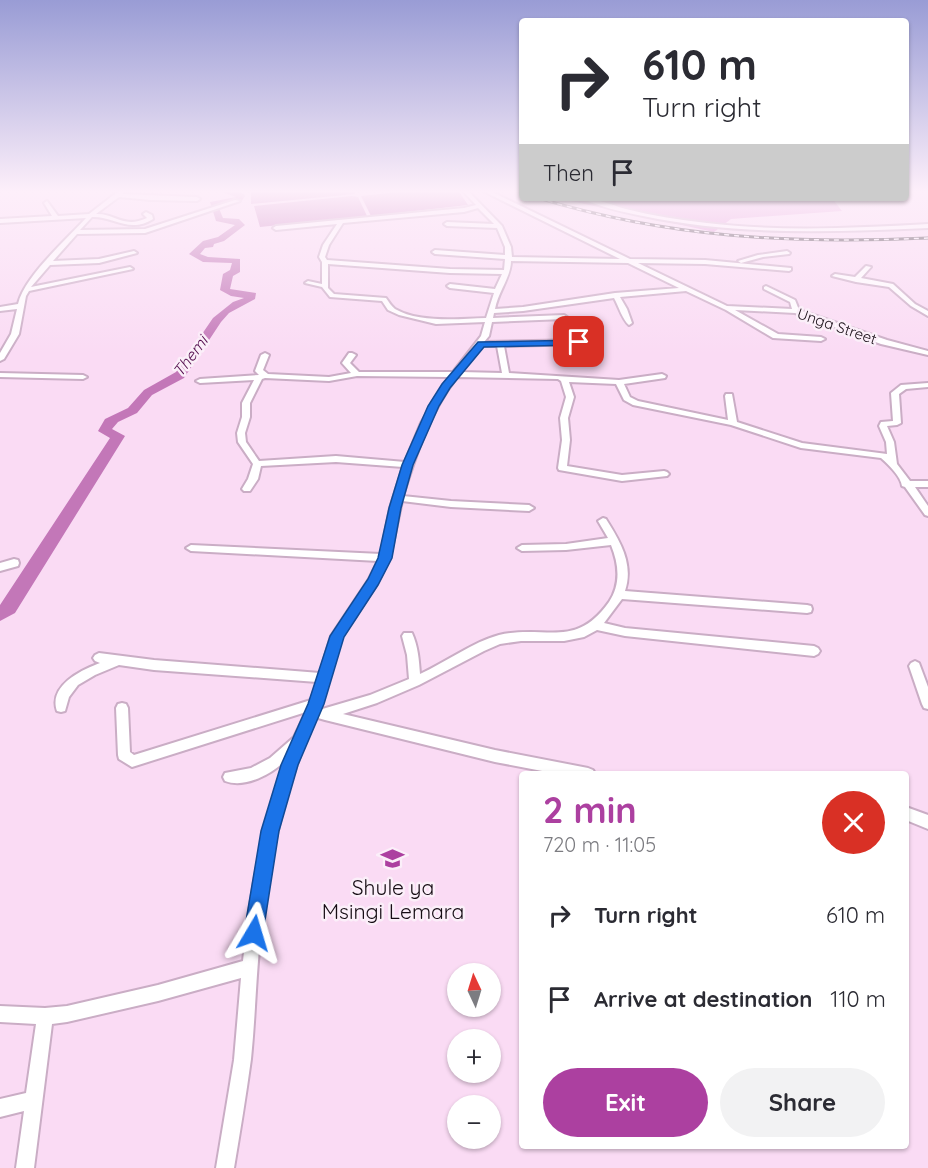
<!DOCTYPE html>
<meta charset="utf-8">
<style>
body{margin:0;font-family:Quicksand,sans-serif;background:#f2f2f3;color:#2b2b33;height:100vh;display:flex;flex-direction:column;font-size:22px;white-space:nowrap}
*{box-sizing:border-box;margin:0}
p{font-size:20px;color:#7c7c81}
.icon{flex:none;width:33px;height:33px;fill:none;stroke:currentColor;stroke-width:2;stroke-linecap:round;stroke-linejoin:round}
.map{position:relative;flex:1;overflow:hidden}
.panel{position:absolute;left:519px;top:771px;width:390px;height:378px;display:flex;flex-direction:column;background:#fff;border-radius:6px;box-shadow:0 2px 4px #0004}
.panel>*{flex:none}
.top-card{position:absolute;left:519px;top:18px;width:390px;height:183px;border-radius:6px;box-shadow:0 2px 4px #0004;background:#fff;color:#2b2b33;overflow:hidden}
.needle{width:39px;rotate:356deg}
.controls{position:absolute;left:447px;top:963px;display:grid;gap:12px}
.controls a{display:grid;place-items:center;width:54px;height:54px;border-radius:50%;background:#fff;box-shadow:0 2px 4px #0004;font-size:30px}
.pin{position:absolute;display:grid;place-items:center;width:51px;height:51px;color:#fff;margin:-26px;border-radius:12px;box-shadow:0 3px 9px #0006}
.me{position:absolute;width:66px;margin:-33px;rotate:7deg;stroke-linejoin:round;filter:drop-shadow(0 0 4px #0008)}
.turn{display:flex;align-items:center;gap:21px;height:126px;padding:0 24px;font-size:27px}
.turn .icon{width:78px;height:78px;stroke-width:2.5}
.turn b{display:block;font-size:42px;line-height:51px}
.then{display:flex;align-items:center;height:57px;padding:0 24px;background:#0003;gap:12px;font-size:22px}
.round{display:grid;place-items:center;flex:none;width:63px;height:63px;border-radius:32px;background:#f2f2f3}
.head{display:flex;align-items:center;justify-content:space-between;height:102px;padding:0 24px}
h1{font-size:36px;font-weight:700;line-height:45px;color:#ac40a0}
.button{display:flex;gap:12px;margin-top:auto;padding:12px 24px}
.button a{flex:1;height:69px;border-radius:36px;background:#ac40a0;color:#fff;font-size:24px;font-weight:700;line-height:69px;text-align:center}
.button a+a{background:#f2f2f3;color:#2b2b33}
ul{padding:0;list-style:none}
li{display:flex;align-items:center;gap:18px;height:84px;padding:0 24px}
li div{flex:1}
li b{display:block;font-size:22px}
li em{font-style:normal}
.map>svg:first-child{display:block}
</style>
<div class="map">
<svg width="928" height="1168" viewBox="0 0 928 1168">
<rect width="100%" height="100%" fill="#fadbf4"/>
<polygon fill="#de90d2" points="557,198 832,198 842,211 731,219 714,232"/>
<g fill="#c377b8">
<polygon points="251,190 354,190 355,194 251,204"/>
<polygon points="417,190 458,190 468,205 371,216 361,196"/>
<polygon points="352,196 358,197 367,216 260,227 254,206"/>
</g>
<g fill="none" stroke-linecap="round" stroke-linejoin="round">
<polygon fill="#c377b8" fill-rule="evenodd" points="216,190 230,190 244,194 245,196 240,203 218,206 223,218 239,219 245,225 224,241 214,244 213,247 205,248 200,254 208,257 240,259 240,272 233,276 230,289 256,293 255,299 229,313 221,322 184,378 152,395 137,413 118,422 112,429 125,436 15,613 0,621 0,605 110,438 98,431 105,419 128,408 144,390 176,372 213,318 233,302 244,298 231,296 220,290 223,274 230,270 232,263 203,262 189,254 203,241 218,237 235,225 216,221 210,202 236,197"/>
<defs>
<g id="minor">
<path d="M 120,190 L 126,190 L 122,194 L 197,197 L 200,199 L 197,201 L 151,200 L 119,197 L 96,214 C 115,213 123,229 147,218 L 143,214 L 146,212 L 152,215 L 153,219 C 130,234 113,216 92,217 L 80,230 L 145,229 L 235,200 L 240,201 L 145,233 L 77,234 L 53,261 L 99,259 L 134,251 L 137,253 L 99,263 L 50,265 L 31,287 L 130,267 L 133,269 L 29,291 L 26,296 L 19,334 L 4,359 L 0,361 L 0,353 L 11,334 L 17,309 L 0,311 L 0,307 L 18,304 C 24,277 66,240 86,218 L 0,223 L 0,219 L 52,216 L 44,203 L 47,201 L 58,216 L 89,214 Z"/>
<path d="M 462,190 L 467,190 L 502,226 L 511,247 L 512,257 L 620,259 L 481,190 L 488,190 L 630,259 L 705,260 L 791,268 L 791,270 L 789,271 L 705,264 L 638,263 L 727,306 L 792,309 L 790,302 L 764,289 L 764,287 L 766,286 L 795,300 L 799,310 L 887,340 L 928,351 L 928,355 L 881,344 L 795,313 L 735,310 L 778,334 L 821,337 L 825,339 L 821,341 L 773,338 L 726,310 L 686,291 L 620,297 L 627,309 L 632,323 L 629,325 C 623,321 618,305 614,298 L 523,311 L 494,313 L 493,318 L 564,315 L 567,317 L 564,319 L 492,322 L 489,336 L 484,342 L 582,340 L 583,342 L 579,344 L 504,346 L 509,373 L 619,380 L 662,374 L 666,376 L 665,378 L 624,384 L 630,397 L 638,401 L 728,420 L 725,396 L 726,394 L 732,394 L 737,422 L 802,443 L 887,454 L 886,442 L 879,426 L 881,422 L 893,421 L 891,393 L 901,385 L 928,383 L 928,387 L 906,389 L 899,394 L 901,423 L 897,425 L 887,426 L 894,442 L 897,464 L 910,481 L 928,481 L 928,487 L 915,487 L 928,506 L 928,516 L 925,515 L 905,487 L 902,486 C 901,477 889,465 881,458 L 801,448 L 731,425 L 633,405 L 624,400 L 616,384 L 569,382 L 574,397 L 568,418 L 570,440 L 567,466 L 622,475 L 664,471 L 667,472 L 669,474 L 667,476 L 622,481 L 559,470 L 558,468 L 562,440 L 560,418 L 566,397 L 561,381 L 558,379 L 457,377 C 430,412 416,454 403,496 L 451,501 L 529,505 L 534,508 L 529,511 L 451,507 L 402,501 L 390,558 L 377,584 L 342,637 L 319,710 L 370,695 L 409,679 L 407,655 L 402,636 L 404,633 L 412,633 C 418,646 419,660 420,674 C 446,662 473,642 499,635 C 545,624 575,650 609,602 C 621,584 619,565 611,545 L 566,550 L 522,551 L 517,548 L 522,545 L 566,544 L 608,538 L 598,521 L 603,518 L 606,519 C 620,541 634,564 625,591 L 807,605 L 811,606 L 812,609 L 811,612 L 807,613 L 622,599 L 604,623 L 625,628 L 814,646 L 818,648 L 820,651 L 818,654 L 814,656 L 625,636 L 597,630 L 584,637 L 564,641 L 521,641 L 500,644 L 484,651 L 419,685 L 377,703 L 343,714 L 495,750 L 588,768 L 593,770 L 595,774 L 558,774 L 495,762 L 325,720 L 318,718 L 317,716 C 287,778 272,845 263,914 C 256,962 256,1011 251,1059 C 246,1096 240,1132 234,1168 L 216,1168 L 234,1060 L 241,978 L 158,1001 L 67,1022 L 52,1024 L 34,1168 L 16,1168 L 24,1111 L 0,1117 L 0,1099 L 26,1093 L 36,1024 L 0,1022 L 0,1006 L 45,1008 L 67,1006 L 158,985 L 243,961 C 250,893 262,826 285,761 C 271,774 245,789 225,781 L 223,777 L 225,773 L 251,768 L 270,758 L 294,737 L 306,712 L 132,767 L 119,759 L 118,755 L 116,708 L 118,704 L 122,703 L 126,704 L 128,708 L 130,752 L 134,755 L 311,700 L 317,682 L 154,670 L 119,665 L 95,675 L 78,685 L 69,697 L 65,711 L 61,712 L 57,711 C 48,686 81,670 100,663 L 95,661 L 93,658 L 95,655 L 99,653 L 154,660 L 320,673 L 331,636 L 369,579 L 378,561 L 191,551 L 186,548 L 191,545 L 381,554 L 390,508 L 403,467 L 336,462 L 261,466 L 258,479 L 250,491 L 244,491 L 242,489 L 248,479 L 253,464 L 238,442 L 237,433 L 242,417 L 242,403 L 254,380 L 200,383 L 196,381 L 200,379 L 259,375 L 255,371 L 261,355 L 265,353 L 269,355 L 263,370 L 268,374 L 329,377 L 351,373 L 342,363 L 349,353 L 352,353 L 356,355 L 350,363 L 359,372 L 453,372 L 481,336 L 485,322 L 436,324 L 399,315 L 388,310 L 382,301 L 330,297 L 322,287 L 305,283 L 308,281 L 322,284 L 322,262 L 319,257 L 323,245 L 337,224 L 276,230 L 273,228 L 276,226 L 464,208 L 476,205 ZM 478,208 L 494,224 L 447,222 L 444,224 L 447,226 L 497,228 L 505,247 L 505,255 L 435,250 L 432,252 L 435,254 L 505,259 L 504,270 L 450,269 L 327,260 L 325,257 L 329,245 L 343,223 L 464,212 ZM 511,261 L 628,263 L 679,288 L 615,293 L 523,307 L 495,309 C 498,292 511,277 511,261 ZM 328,264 L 450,273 L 502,274 L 495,289 L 450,284 L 447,286 L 450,288 L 494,293 L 486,318 C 459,319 419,323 395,309 C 391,306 389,302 386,298 L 334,294 L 328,288 ZM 481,346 L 497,346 L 502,373 L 461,372 ZM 357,376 L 449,377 L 421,423 L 405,462 L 336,456 L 259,461 L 246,442 L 245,433 L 250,417 L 250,403 L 262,379 L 265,378 L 329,381 Z"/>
<path d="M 581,198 C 597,198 611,205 626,209 C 653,216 680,220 707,223 C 780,232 855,228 928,224 L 928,228 C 833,232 737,236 643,216 C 623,212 599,207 581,198 Z"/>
<polygon points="787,251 790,253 789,254 763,257 741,263 738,261 758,255"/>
<polygon points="866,266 871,267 861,278 893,284 915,304 928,311 928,316 911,306 889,287 856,282 832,276 835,274 855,277"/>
<polygon points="0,373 83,375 87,377 83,379 0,377"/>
<polygon points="14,559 18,560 19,563 18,566 0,571 0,563"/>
<polygon points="915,661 919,663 928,687 928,709 924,708 922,704 909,666 911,663"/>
<polygon points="906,807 928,815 928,829 906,820"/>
</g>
</defs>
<use href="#minor" stroke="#caadc5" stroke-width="4"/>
<use href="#minor" fill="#fff" fill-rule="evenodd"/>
<defs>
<g id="rail">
<polyline points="516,190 522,192"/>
<path d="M 538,198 C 670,238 791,244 928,238"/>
</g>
</defs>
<use href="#rail" stroke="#352933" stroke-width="3"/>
<use href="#rail" stroke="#fbeff9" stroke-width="1.5" stroke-dasharray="5" stroke-linecap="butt"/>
</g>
<linearGradient id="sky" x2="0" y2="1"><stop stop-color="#999cd5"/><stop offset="0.54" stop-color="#fdeffa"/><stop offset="1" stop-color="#fdeffa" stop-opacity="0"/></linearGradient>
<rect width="928" height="354" fill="url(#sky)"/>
<polygon fill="#1a73e8" stroke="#114b97" stroke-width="1.5" points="583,340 583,344 579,345 484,347 450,388 439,406 413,465 401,508 392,558 378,585 344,637 324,704 298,765 279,831 263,933 261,940 254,943 246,940 244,933 261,831 281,765 308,704 330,636 368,579 378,558 389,508 402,465 428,406 442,384 478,342"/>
<defs>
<symbol id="school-bare" viewBox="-9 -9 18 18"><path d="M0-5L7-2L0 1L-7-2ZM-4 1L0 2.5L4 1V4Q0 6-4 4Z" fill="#ac40a0" stroke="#fbeff9" stroke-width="2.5" paint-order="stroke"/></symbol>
</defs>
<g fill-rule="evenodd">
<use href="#school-bare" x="376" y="842" width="33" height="33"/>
</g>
<g text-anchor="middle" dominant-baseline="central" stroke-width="5" stroke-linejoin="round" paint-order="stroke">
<g font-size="15" fill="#160c14" stroke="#fbeff9">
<text transform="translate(837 326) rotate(19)">Unga Street</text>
</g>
<g font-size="16" font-style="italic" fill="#530d4d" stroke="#fbeff9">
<text transform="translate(190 356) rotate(-53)">Themi</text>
</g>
<g font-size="21" fill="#160c14" stroke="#fbeff9">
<text x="393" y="887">Shule ya<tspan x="393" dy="24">Msingi Lemara</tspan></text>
</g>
</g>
</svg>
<div class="controls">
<a><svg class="needle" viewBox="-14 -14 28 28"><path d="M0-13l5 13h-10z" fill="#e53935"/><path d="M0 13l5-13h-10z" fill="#7c7c81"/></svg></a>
<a>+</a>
<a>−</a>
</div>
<div class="pin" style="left:579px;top:342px;background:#d93025"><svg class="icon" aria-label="arrive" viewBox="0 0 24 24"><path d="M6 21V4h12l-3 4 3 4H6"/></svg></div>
<svg class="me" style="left:254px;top:933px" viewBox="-20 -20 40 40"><path d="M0-17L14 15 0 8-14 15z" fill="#1a73e8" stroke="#fff" stroke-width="4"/></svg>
<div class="top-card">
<div class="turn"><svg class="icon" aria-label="right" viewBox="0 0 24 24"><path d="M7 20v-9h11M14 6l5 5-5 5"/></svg><div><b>610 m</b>Turn right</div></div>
<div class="then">Then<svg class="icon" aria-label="arrive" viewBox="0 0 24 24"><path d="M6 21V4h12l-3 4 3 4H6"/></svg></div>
</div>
<section class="panel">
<div class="head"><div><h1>2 min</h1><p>720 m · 11:05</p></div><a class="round" style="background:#d93025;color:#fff"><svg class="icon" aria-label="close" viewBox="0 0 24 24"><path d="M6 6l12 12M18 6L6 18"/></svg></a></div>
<ul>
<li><svg class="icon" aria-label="right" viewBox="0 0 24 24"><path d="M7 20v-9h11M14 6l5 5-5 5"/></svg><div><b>Turn right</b></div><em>610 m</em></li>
<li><svg class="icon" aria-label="arrive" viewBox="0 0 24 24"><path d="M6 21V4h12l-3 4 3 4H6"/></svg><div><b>Arrive at destination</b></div><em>110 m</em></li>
</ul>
<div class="button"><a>Exit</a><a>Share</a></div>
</section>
</div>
